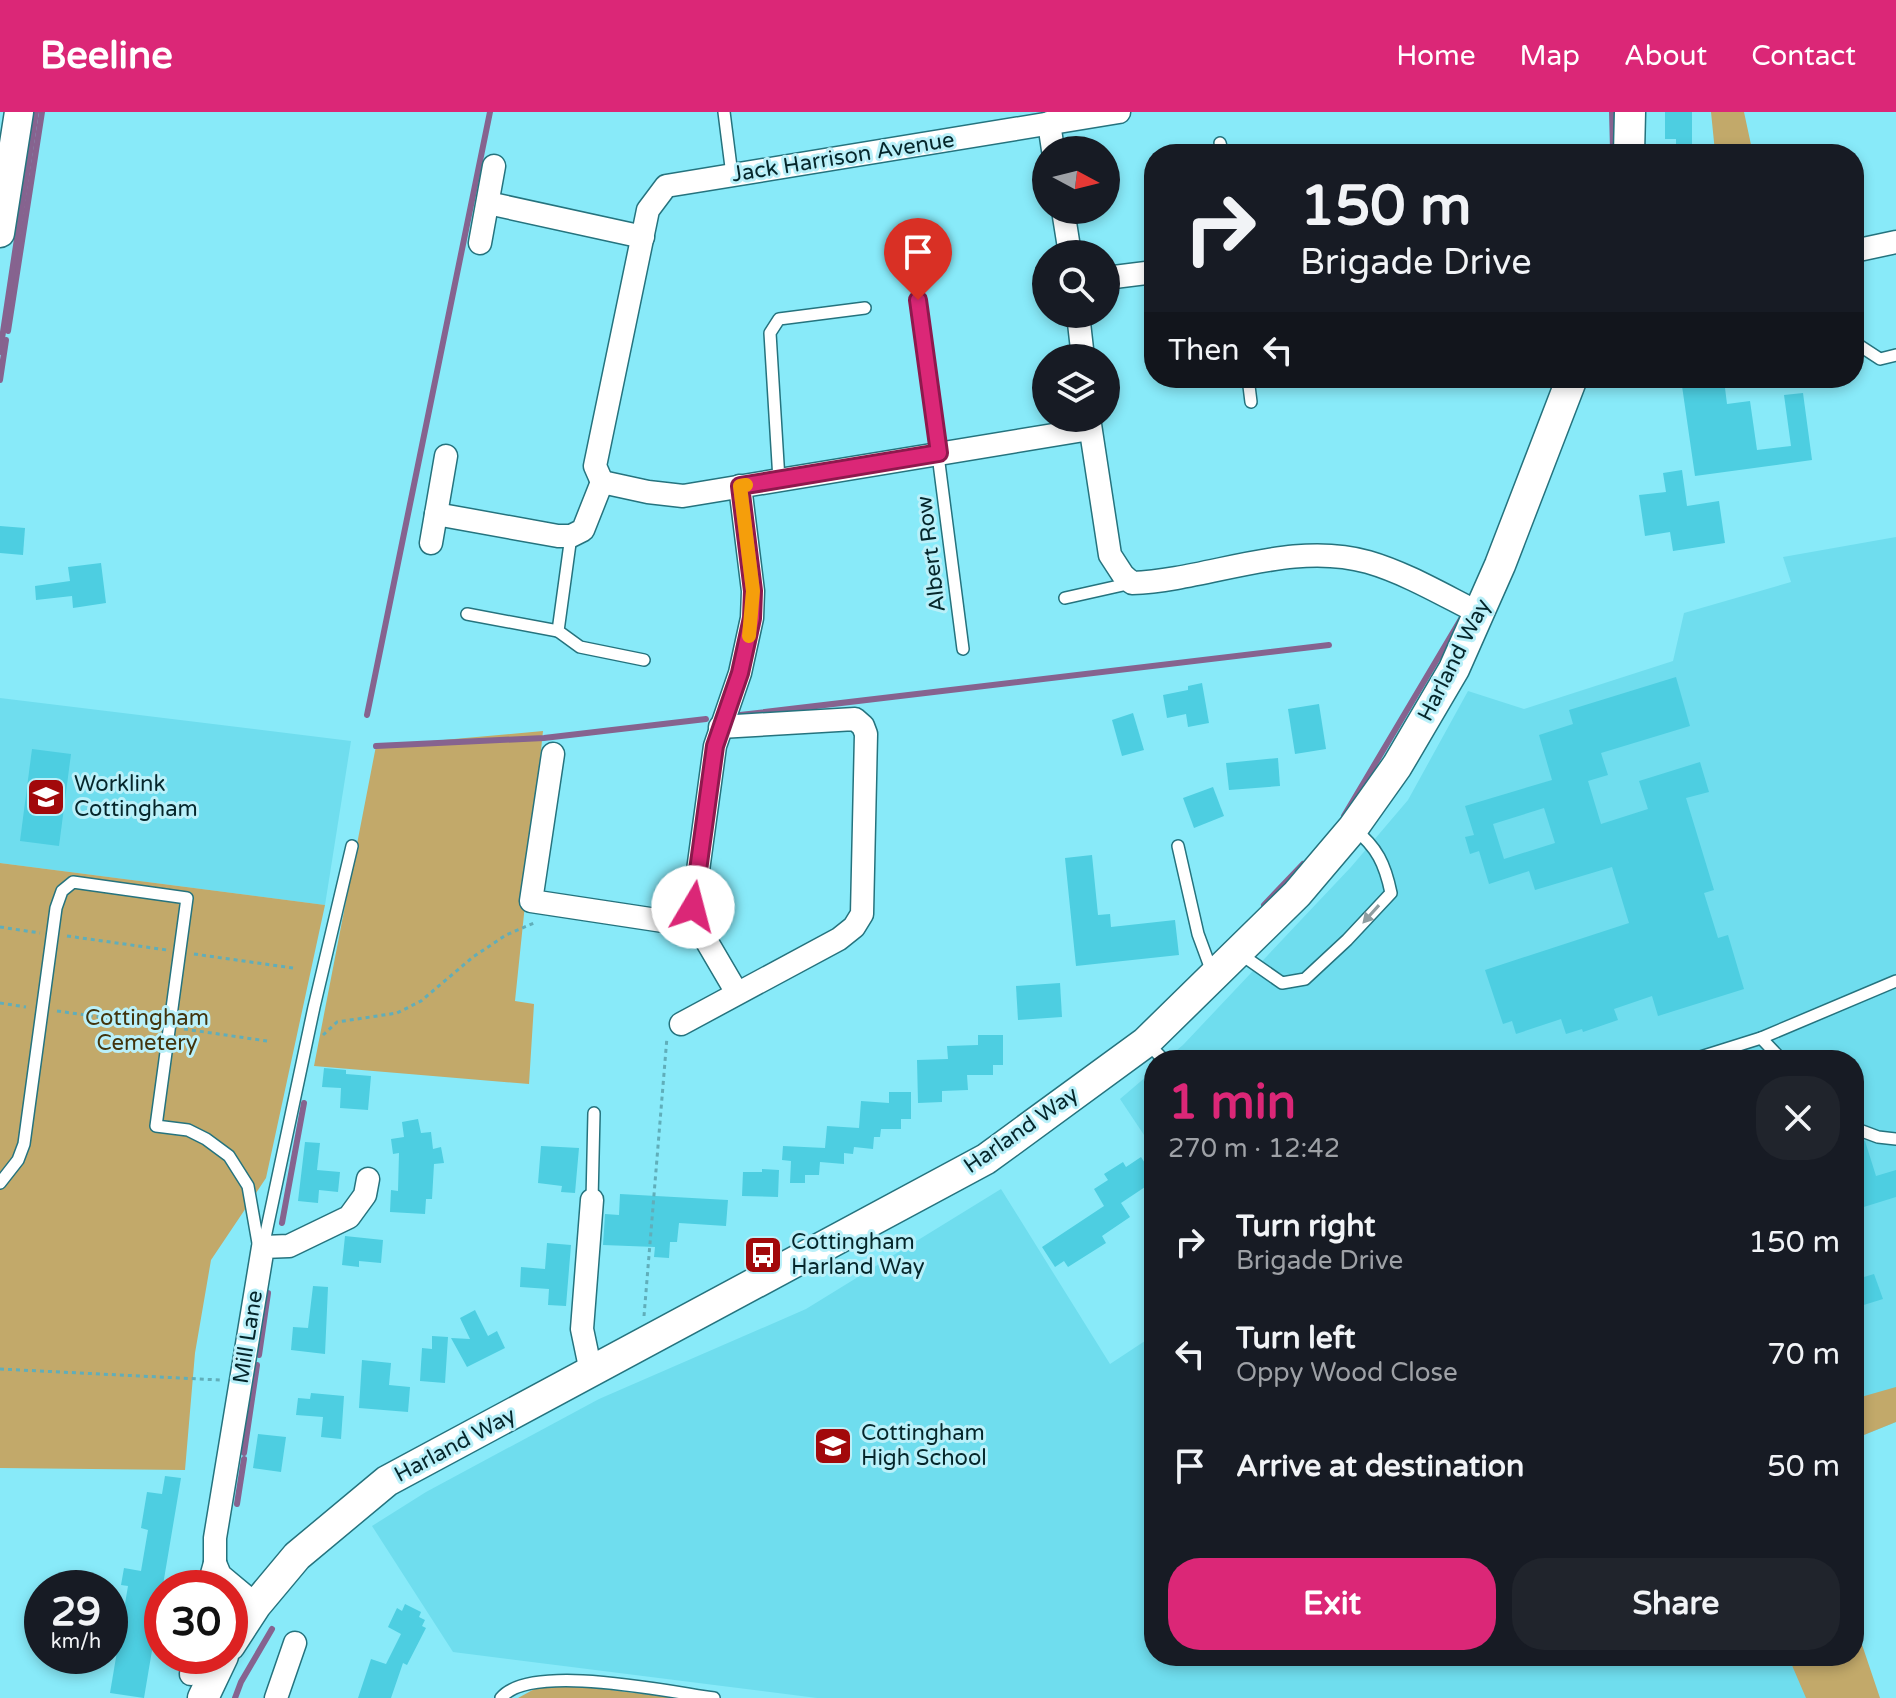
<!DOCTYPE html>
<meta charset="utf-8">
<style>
body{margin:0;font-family:"Varela Round",sans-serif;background:#20242c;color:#f1f3f6;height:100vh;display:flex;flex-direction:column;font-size:30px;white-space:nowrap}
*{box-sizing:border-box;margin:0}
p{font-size:26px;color:#9ea1a6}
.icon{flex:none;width:44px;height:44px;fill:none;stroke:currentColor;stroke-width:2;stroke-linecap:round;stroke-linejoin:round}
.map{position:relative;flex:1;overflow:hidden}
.details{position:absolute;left:1144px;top:938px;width:720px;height:616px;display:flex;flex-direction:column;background:#171b24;border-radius:32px;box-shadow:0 4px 12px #0003}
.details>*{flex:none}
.banner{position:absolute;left:1144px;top:32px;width:720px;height:244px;border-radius:32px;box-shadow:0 4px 12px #0003;background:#171b24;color:#f1f3f6;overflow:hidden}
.needle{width:52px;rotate:97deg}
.controls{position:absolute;left:1032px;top:24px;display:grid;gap:16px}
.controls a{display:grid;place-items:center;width:88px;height:88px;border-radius:50%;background:#171b24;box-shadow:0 4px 12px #0003;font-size:40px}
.speed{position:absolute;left:24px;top:1458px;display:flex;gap:16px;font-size:40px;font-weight:700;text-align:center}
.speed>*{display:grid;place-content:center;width:104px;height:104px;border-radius:50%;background:#171b24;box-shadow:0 4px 12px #0003;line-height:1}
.speed small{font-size:20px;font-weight:400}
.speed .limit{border:12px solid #d22;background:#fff;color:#111}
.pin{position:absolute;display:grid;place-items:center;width:68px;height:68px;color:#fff;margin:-82px -34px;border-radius:50% 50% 50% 0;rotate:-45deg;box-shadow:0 0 8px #0007}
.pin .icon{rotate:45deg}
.me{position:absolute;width:88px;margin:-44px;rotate:8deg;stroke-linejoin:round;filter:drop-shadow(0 0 6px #0008)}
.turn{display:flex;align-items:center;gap:28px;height:168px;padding:0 24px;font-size:36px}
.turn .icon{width:104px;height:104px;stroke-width:2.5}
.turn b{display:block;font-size:56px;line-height:68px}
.then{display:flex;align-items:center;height:76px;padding:0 24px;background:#0003;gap:16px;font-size:30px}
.round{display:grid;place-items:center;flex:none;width:84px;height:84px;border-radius:32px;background:#20242c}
.head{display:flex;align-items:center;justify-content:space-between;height:136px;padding:0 24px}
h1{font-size:48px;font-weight:800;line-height:60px;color:#db2777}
.cta{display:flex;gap:16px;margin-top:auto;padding:16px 24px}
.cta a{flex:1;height:92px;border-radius:32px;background:#db2777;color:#fff;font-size:32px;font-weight:800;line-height:92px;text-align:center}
.cta a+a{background:#20242c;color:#f1f3f6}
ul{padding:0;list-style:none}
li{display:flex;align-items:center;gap:24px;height:112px;padding:0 24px}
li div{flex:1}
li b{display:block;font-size:30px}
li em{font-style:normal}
header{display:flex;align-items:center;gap:48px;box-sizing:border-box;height:112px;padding:0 40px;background:#db2777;color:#fff}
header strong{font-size:38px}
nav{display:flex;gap:44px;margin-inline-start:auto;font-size:28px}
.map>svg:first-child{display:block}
</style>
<header>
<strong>Beeline</strong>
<nav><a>Home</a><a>Map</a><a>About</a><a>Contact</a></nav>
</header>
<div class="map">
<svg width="1896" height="1586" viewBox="0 0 1896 1586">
<rect width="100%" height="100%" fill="#88eaf9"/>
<g fill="#6fddee">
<polygon points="1896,425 1896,1310 1854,1327 1854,948 1165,948 1183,933 1351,755 1408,688 1468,579 1524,597 1673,549 1684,501 1791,470 1783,445"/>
<polygon points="0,586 351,629 325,793 0,751"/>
<polygon points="1154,958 1154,1038 1120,987"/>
<polygon points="1001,1077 1110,1252 1154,1223 1154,1544 1824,1544 1841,1586 817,1586 453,1540 372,1414 426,1380 599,1287 806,1197"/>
</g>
<g fill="#c2a96a">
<polygon points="1711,0 1744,0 1753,42 1702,42 1715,40"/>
<polygon points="543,619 515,889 534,892 529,972 314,954 376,634"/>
<polygon points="0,751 325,793 266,1066 211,1148 195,1241 185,1358 0,1356"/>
<polygon points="1896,1275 1896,1310 1854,1327 1854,1287"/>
<polygon points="1854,1509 1880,1586 1806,1586 1788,1544 1854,1544"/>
<polygon points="564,1572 675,1586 518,1586 540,1574"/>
</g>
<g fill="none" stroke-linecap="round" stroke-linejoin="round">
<g stroke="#86638f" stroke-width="6">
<polyline points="1612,0 1613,37"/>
<polyline points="8,219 42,0"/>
<polyline points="0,240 36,0"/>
<polyline points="0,268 6,228"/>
<polyline points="367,603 490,0"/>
<polyline points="740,603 1329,533"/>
<polyline points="376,634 544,626 706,607"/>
<polyline points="1344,704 1461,507"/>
<polyline points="1264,793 1303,752"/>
<polyline points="282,1111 304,991"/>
<polyline points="259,1243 268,1181"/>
<polyline points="244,1341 257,1253"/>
<polyline points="237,1392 244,1347"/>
<polyline points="235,1586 241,1570 272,1517"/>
</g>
</g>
<g fill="#4dcee1" fill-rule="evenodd">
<polygon points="1665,0 1692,0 1692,40 1676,40 1676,27 1665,27"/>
<polygon points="1724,268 1727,292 1750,289 1757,338 1791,334 1784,283 1803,281 1812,348 1695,364 1682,274"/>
<polygon points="1682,358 1687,394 1719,389 1725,431 1673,439 1670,420 1645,424 1639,383 1666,380 1663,361"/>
<polygon points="0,414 25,416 23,443 0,441"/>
<polygon points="101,451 106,491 73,496 72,484 36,488 35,474 70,469 68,455"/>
<path d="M 1676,565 L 1690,614 L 1601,641 L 1608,663 L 1588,669 L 1601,712 L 1648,697 L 1639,669 L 1700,650 L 1709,680 L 1686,686 L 1714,778 L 1704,781 L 1718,826 L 1728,823 L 1744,877 L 1658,904 L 1652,884 L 1614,897 L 1618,908 L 1583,920 L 1582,917 L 1566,922 L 1561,907 L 1516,922 L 1512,909 L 1503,912 L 1485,858 L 1629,811 L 1612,755 L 1535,778 L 1529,759 L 1489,772 L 1479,739 L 1470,742 L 1465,725 L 1474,723 L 1465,694 L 1552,668 L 1539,623 L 1573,612 L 1569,598 ZM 1544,696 L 1555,731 L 1504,747 L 1493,712 Z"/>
<polygon points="1202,571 1209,611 1188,615 1186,602 1167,606 1163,583 1188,578 1188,574"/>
<polygon points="1319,592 1326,637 1295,642 1288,597"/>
<polygon points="1133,601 1144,638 1122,644 1112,608"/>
<polygon points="32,637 71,642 59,734 20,729"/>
<polygon points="1278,646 1280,674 1229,678 1226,651"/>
<polygon points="1213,675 1224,704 1194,716 1183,686"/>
<polygon points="1092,743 1098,803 1110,802 1111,815 1175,808 1179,843 1076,854 1065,746"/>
<polygon points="1060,871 1062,905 1018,908 1016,874"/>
<polygon points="978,923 1003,923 1003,953 993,953 993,963 967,963 968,978 942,979 942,990 918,991 917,948 948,947 947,934 978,933"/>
<polygon points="324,956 346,958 346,962 371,964 368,998 340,996 341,976 322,975"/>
<polygon points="889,980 911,980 911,1007 901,1007 901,1017 881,1017 880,1025 874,1025 873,1037 854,1035 853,1042 844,1041 844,1052 820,1050 819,1063 805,1063 805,1071 790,1071 791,1049 782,1048 783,1034 825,1036 827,1014 859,1016 861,989 889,991"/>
<polygon points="418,1007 421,1021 431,1020 433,1037 441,1035 444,1051 434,1052 432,1087 426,1087 425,1102 390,1100 391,1078 398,1079 399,1041 393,1042 391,1027 404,1025 402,1010"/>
<polygon points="1854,1025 1865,1029 1876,1064 1896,1058 1896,1085 1854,1098"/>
<polygon points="305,1030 320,1031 317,1058 340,1060 338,1080 319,1078 318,1091 298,1089"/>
<polygon points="541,1034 579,1036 575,1081 561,1080 562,1074 538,1071"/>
<polygon points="1141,1045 1154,1065 1154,1069 1121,1091 1130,1105 1102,1124 1106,1131 1068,1155 1064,1149 1055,1155 1042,1135 1104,1094 1094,1077 1108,1068 1104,1062 1123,1050 1126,1055"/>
<polygon points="762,1057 779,1058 778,1085 742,1084 743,1060 762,1060"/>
<polygon points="620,1082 728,1088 726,1114 679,1111 677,1130 670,1130 669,1146 654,1145 655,1135 603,1133 605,1102 619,1103"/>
<polygon points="345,1124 383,1128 381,1151 359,1149 359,1155 342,1153"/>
<polygon points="547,1131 571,1133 566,1194 548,1193 549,1177 520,1175 521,1155 545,1157"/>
<polygon points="1874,1162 1883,1187 1854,1196 1854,1168"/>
<polygon points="313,1174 328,1175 325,1242 291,1238 293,1215 308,1216"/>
<polygon points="475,1198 488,1224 497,1219 505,1236 467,1255 451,1226 470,1227 460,1206"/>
<polygon points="432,1224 448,1225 445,1271 420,1269 422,1236 432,1237"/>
<polygon points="362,1248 391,1251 389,1273 410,1275 408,1300 359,1296"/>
<polygon points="311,1281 344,1284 341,1327 321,1325 323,1305 296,1303 298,1286 310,1287"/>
<polygon points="258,1322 286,1325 281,1360 253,1356"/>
<polygon points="165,1364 181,1366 144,1586 110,1581 128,1474 121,1473 124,1456 141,1459 148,1418 141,1416 147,1380 162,1382"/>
<polygon points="405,1492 421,1500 419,1505 425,1508 422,1514 426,1516 407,1553 403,1551 391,1586 358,1586 371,1547 386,1552 401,1522 388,1515 397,1496 402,1499"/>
</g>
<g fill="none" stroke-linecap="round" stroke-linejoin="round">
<defs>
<g id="service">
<polyline points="724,0 732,63"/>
<polyline points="1220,31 1223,42"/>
<polyline points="918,188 963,537"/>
<polyline points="1854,230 1880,247 1896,243"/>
<polyline points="1248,266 1251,290"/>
<polyline points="779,368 770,221 779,207 865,196"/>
<polyline points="571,424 558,519 580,535 644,548"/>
<polyline points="1065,486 1132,471"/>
<polyline points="467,502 558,519"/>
<polyline points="1178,734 1198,822 1212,860"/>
<path d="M 1239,841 L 1282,871 L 1305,867 L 1347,828 L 1391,781 C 1385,752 1377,735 1354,717"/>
<polyline points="1761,926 1782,948"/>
<polyline points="1146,930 1164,948"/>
<polyline points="1691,948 1761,926 1896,869"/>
<polyline points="1854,1016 1878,1025 1896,1027"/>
<polyline points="0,1071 18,1048 24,1032 56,796 62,779 73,770 187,786 156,1014 188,1018 206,1027 229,1044 248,1074 258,1131 263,1135"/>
<polyline points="592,1088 594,1001"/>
<polyline points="263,1135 314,895 352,734"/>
<path d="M 501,1586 C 530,1550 670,1580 714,1586"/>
</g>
<g id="minor">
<polyline points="1049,11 1053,38"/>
<polyline points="488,91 643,125"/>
<polyline points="1063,98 1070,142"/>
<polyline points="480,131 494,54"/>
<polyline points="1854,139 1896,130"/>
<polyline points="1106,166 1154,160"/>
<polyline points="1078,202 1083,246"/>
<path d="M 1089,306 L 1110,443 L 1123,463 L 1132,471 C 1210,468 1290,428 1368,450 C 1406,461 1443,483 1479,501"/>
<polyline points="602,370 595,354 648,98 666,74 1119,0"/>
<polyline points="602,370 648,380 683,384 1090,317"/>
<polyline points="436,402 558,424 571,424 583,418 602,370"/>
<polyline points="431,431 446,344"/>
<polyline points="553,642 531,789 683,812 687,810 693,795 715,634 740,561 752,506 753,479 740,374"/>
<polyline points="690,805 696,811 737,881"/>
<polyline points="681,912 839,827 854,815 862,802 866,622 863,614 855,607 720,615"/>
<polyline points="591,1260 582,1217 592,1088"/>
<polyline points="215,1451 220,1463 256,1493"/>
<polyline points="208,1476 215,1451 215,1426 263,1135 289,1134 349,1105 365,1083 368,1067"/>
<polyline points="191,1562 194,1544"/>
<polyline points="276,1586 295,1531"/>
</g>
<polyline id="tertiary" points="0,121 19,0"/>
<g id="secondary">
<polyline points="1629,42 1630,0"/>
<polyline points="230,1533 256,1493 297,1444 387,1369 986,1047 1146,930 1297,782 1353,716 1397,654 1454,557 1500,453 1572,266"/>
<polyline points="203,1586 223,1544"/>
</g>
</defs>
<use href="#service" stroke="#25737e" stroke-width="14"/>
<use href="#minor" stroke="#25737e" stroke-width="25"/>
<use href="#tertiary" stroke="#25737e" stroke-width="31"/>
<use href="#secondary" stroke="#25737e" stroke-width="33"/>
<g stroke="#60aeba" stroke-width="3" stroke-dasharray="4 4" stroke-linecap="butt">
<polyline points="0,815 40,821"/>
<polyline points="67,824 167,838"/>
<polyline points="194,842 293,856"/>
<polyline points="0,891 26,895"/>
<polyline points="57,899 157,913"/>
<polyline points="184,917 267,929"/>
<polyline points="323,923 337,910 397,901 421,889 473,845 506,823 534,811"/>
<polyline points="644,1204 667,925"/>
<polyline points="0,1257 220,1268"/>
</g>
<use href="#service" stroke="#fff" stroke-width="11"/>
<use href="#minor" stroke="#fff" stroke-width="22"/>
<use href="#tertiary" stroke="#fff" stroke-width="28"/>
<use href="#secondary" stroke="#fff" stroke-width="30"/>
</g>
<defs><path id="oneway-solid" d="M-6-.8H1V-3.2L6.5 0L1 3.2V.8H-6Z" transform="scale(2)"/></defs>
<use fill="#8e9da0" href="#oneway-solid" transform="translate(1371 802) rotate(132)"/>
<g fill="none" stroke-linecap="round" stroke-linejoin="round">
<defs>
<polyline id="route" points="693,795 715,634 740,561 752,506 753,479 740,374 939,341 918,188"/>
</defs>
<use href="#route" stroke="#8e194d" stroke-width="20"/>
<use href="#route" stroke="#db2777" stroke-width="14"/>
<polyline stroke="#f59e0b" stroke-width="14" points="746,373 740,374 753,479 749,524"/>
</g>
<defs>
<symbol id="university-square" viewBox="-11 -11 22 22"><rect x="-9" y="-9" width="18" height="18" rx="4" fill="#a2090b" stroke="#baf0f9"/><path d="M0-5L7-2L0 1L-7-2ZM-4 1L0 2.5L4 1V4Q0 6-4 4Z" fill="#fff"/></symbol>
<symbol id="bus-square" viewBox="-11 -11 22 22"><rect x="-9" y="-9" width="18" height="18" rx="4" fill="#a2090b" stroke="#baf0f9"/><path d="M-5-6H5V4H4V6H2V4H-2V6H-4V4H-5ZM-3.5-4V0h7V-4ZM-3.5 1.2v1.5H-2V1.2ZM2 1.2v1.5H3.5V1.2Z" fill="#fff"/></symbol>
<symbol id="school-square" viewBox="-11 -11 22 22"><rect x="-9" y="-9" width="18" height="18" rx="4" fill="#a2090b" stroke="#baf0f9"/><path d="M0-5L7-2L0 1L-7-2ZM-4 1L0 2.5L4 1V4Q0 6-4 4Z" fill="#fff"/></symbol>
</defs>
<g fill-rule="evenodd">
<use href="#university-square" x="24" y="663" width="44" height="44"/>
<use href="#bus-square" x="741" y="1121" width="44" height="44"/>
<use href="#school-square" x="811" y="1312" width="44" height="44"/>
</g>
<g text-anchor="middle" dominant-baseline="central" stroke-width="6" stroke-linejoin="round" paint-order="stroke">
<g font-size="22" fill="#05262b" stroke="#baf0f9">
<text transform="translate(843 45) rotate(-9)">Jack Harrison Avenue</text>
<text transform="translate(931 442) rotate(-97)">Albert Row</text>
<text transform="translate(1454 548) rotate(-63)">Harland Way</text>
<text transform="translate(1021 1018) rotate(-35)">Harland Way</text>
<text transform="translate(248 1225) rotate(-81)">Mill Lane</text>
<text transform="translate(455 1333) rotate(-28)">Harland Way</text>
</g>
<g font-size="22" fill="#05262b" stroke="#baf0f9" text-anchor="start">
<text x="74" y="672">Worklink<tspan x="74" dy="25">Cottingham</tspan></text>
<text x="791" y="1130">Cottingham<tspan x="791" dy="25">Harland Way</tspan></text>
<text x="861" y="1321">Cottingham<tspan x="861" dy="25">High School</tspan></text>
</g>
<g font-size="22" fill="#42340d" stroke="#baf0f9">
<text x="147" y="906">Cottingham<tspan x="147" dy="25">Cemetery</tspan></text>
</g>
</g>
</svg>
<div class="controls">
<a><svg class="needle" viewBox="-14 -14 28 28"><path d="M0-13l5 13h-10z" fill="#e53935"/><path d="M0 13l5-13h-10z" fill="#9ea1a6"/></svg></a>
<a><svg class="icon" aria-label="search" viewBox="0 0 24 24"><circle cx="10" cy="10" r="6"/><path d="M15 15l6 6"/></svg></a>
<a><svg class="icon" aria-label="layers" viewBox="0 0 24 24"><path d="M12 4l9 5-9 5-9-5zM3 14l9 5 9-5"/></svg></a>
</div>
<div class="speed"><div>29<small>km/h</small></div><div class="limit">30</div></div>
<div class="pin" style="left:918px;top:188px;background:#d93025"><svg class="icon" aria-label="arrive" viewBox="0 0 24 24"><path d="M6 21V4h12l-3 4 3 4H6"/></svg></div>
<svg class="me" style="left:693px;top:795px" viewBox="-20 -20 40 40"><circle r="19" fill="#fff"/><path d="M0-13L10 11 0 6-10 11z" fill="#db2777"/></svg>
<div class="banner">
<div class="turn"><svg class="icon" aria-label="right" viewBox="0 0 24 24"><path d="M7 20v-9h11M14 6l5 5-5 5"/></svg><div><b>150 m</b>Brigade Drive</div></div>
<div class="then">Then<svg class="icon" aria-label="left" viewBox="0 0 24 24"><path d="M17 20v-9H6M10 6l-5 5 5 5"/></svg></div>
</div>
<section class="details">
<div class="head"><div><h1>1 min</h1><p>270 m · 12:42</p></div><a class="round"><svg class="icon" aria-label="close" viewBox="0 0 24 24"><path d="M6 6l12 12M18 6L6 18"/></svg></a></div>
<ul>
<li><svg class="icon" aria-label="right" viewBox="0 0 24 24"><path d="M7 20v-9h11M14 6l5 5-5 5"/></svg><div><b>Turn right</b><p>Brigade Drive</p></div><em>150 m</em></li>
<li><svg class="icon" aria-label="left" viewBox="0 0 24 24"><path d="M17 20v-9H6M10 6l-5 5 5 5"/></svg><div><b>Turn left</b><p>Oppy Wood Close</p></div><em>70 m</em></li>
<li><svg class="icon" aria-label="arrive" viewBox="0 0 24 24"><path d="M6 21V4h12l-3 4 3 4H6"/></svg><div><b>Arrive at destination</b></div><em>50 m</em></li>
</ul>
<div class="cta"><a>Exit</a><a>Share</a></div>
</section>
</div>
